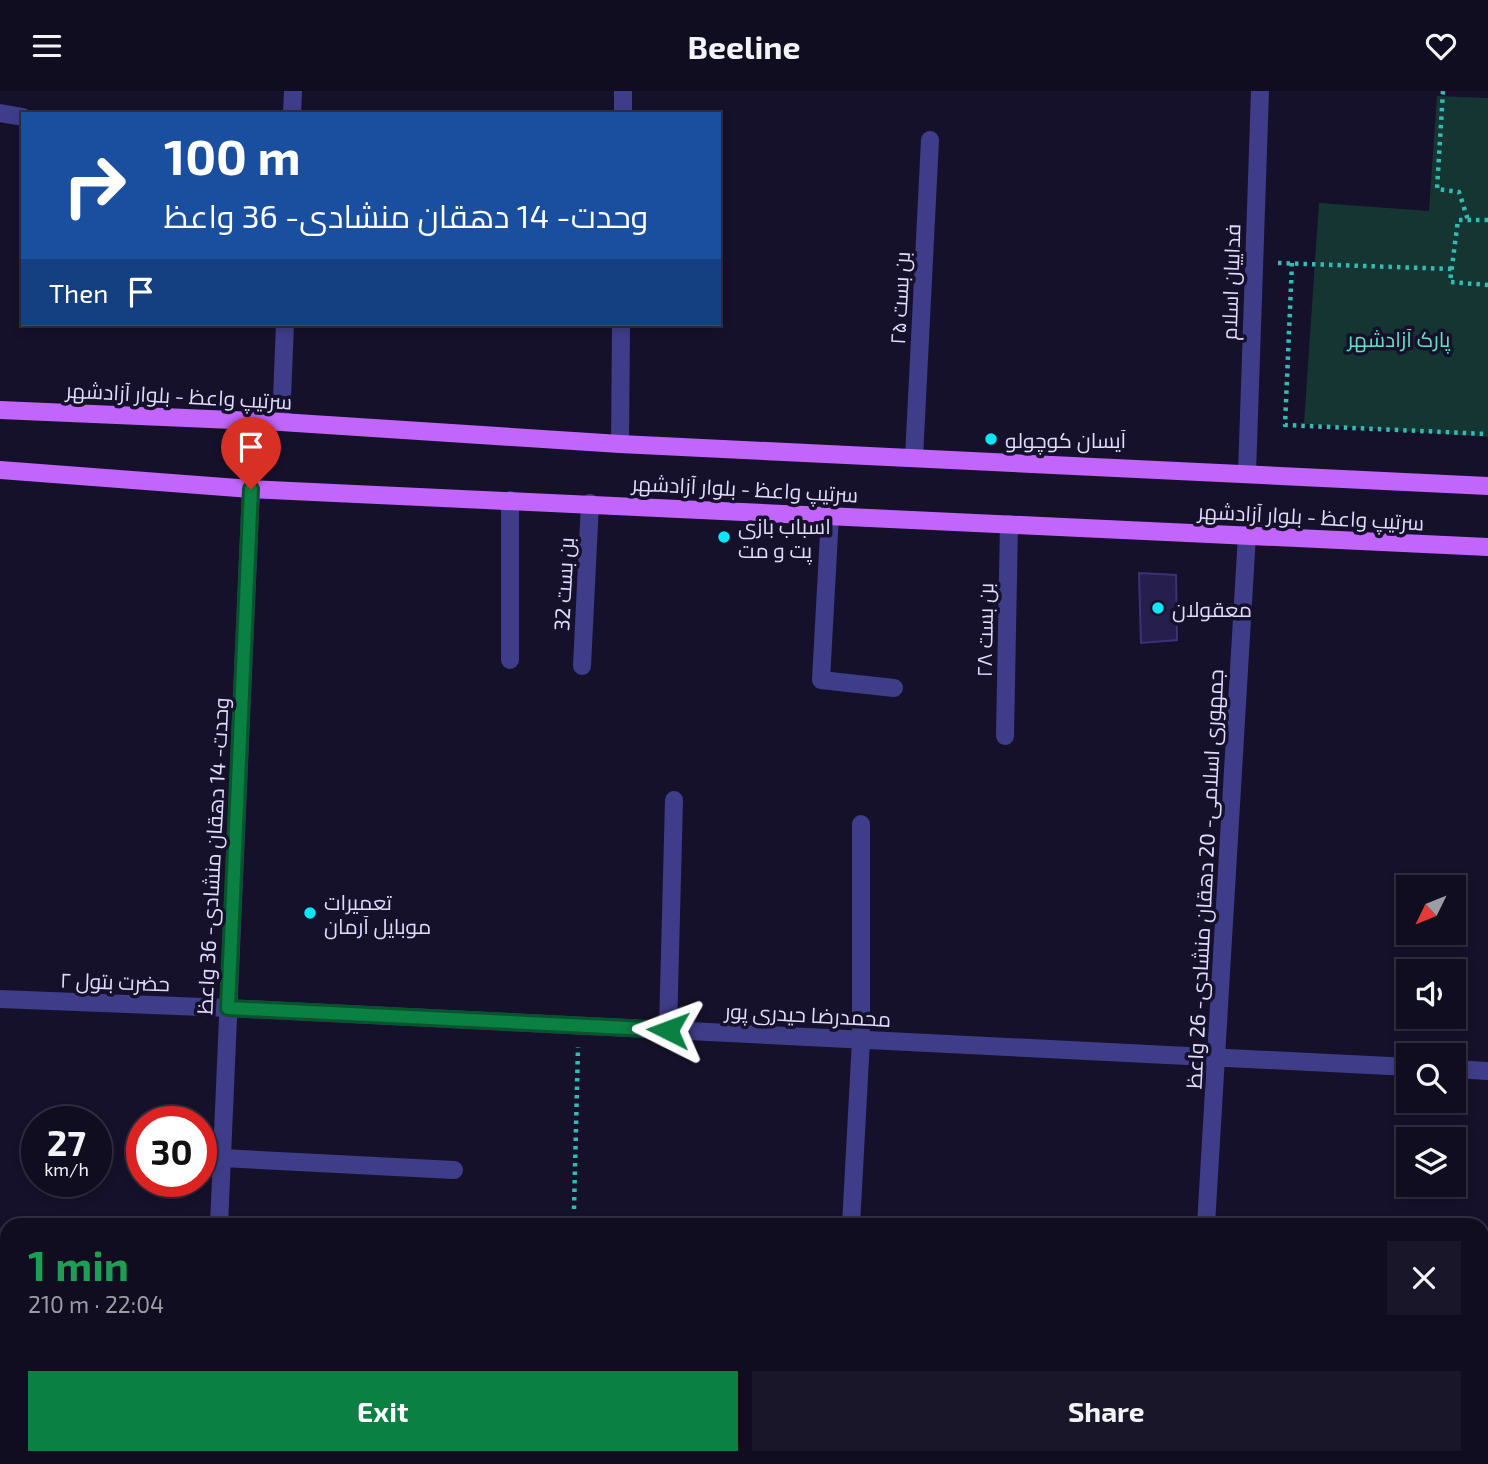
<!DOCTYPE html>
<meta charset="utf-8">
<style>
body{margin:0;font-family:"Exo 2",Cairo,sans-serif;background:#191629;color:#f1f3f6;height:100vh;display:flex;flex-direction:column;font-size:26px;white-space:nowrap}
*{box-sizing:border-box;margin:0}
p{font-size:23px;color:#9c9ca5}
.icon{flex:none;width:38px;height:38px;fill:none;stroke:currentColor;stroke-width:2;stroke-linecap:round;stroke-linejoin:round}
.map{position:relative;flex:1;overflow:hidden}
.details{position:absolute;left:0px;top:1127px;width:1489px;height:247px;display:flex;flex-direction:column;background:#100d20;border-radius:21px 21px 0 0;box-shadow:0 4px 10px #0003,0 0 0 2px #302d3e}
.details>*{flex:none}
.top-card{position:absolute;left:21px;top:21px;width:700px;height:214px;border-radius:0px;box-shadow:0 4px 10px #0003,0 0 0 2px #302d3e;background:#1a4fa0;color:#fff;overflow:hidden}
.needle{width:46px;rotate:227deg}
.tools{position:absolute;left:1396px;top:784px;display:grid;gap:14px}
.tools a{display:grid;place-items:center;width:70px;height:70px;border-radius:0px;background:#100d20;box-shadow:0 4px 10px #0003,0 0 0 2px #302d3e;font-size:35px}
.speed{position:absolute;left:21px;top:1015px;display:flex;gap:14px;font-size:35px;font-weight:700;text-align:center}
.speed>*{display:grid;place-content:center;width:91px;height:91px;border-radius:50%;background:#100d20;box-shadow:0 4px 10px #0003,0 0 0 2px #302d3e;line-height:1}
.speed small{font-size:18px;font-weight:400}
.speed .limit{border:10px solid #d22;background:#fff;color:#111}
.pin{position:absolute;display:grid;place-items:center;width:60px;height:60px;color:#fff;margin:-72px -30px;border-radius:50% 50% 50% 0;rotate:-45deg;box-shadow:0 0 7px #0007}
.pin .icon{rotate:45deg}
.me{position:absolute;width:77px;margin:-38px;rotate:273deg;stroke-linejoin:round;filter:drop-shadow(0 0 5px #0008)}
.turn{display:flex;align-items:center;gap:24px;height:147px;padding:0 28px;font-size:32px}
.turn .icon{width:91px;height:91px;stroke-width:2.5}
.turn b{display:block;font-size:49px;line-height:60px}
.then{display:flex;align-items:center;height:66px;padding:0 28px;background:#0003;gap:14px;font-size:26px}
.round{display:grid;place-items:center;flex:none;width:74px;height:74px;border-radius:0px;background:#191629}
.headline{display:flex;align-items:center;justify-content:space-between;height:119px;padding:0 28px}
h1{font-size:42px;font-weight:700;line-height:52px;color:#1e9e55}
.action{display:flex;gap:14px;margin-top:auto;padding:14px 28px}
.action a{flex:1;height:80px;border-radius:0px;background:#0b8043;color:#fff;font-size:28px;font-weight:700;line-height:80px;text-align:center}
.action a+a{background:#191629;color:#f1f3f6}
header{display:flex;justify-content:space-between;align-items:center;height:91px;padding:0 28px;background:#100d20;font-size:32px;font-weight:700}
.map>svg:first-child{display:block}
</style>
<header><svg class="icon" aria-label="menu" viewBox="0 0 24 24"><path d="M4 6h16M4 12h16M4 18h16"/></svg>Beeline<svg class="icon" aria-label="heart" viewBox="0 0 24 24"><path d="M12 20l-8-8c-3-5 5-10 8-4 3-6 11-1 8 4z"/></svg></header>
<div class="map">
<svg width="1488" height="1373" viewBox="0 0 1488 1373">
<rect width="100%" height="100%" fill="#16112b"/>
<polygon fill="#153533" points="1437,5 1488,7 1488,346 1304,333 1319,112 1429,120"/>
<polygon fill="#261e4c" stroke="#3d3077" stroke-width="2" points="1139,482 1176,484 1177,549 1141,552"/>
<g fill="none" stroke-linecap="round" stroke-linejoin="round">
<g stroke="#33bcb2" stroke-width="4.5" stroke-dasharray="3.5 5" stroke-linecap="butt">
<polyline points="1443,0 1437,98 1459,101 1468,129"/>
<polyline points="1488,129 1458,129 1450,191 1488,194"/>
<polyline points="1278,172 1452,178"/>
<polyline points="1292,172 1285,334 1488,343"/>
<polyline points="574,1118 578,956"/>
</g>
<g stroke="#3f3d89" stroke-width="18">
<polyline points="0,22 23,26"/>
<polyline points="292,23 293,0"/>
<polyline points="623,23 623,0"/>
<polyline points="281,331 285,233"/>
<polyline points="620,353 621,233"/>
<polyline points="914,367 930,49"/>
<polyline points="1247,383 1260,0"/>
<polyline points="830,424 821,589 894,597"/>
<polyline points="510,569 510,409"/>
<polyline points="582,575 590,412"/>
<polyline points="1005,645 1009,433"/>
<polyline points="0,908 228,917 1409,976"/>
<polyline points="668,939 674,709"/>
<polyline points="1454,978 1488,980"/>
<polyline points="222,1067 454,1079"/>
<polyline points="219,1134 251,398"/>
<polyline points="851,1134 861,949 861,733"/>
<polyline points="1206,1134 1247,444"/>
<polyline points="208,1373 208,1367"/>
<polyline points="838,1373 838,1367"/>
<polyline points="1192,1373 1192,1367"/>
</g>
<g stroke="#c265fd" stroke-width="18">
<polyline points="0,319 281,331 620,353 1488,395"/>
<polyline points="0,379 251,398 1488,456"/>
</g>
</g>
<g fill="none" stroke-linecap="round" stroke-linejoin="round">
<defs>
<polyline id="route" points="251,398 228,917 668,939"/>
</defs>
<use href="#route" stroke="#07532c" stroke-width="18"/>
<use href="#route" stroke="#0b8043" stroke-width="12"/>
</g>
<g fill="#0be6fb" stroke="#16112b" stroke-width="2.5">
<circle cx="991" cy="348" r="7"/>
<circle cx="724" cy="446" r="7"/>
<circle cx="1158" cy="517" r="7"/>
<circle cx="310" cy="822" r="7"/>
</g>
<g text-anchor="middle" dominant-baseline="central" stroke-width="7" stroke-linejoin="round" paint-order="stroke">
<g font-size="21" fill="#dfdcfe" stroke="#16112b">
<text transform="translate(1230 191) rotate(-88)">فداییان اسلام</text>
<text transform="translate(899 207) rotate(-87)">بن بست ۲۵</text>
<text transform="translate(179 304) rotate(3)">سرتیپ واعظ - بلوار آزادشهر</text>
<text transform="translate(745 397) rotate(3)">سرتیپ واعظ - بلوار آزادشهر</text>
<text transform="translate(1311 425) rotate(3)">سرتیپ واعظ - بلوار آزادشهر</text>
<text transform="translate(563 493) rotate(-87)">بن بست 32</text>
<text transform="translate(984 539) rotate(-89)">بن بست ۲۸</text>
<text transform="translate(212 765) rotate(-87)">وحدت- 14 دهقان منشادی- 36 واعظ</text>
<text transform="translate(1204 788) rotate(-87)">جمهوری اسلامی- 20 دهقان منشادی- 26 واعظ</text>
<text transform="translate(115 890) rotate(2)">حضرت بتول ۲</text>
<text transform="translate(808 923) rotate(3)">محمدرضا حیدری پور</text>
</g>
<g font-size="21" fill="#67dfc0" stroke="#16112b">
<text x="1399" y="247">پارک آزادشهر</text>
</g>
<g font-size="21" fill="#dfdcfe" stroke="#16112b" text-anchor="start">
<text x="1005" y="348">آیسان کوچولو</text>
<text x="738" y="434">اسباب بازی<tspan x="738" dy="24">پت و مت</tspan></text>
<text x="1172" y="517">معقولان</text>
<text x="324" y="810">تعمیرات<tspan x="324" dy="24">موبایل آرمان</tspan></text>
</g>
</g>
</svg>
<div class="tools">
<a><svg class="needle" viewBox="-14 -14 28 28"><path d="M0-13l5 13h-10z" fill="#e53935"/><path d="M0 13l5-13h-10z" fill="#9c9ca5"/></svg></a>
<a><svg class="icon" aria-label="sound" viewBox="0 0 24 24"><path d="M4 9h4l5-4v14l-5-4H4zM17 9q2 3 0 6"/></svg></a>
<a><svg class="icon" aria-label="search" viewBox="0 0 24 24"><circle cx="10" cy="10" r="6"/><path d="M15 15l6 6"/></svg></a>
<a><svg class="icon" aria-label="layers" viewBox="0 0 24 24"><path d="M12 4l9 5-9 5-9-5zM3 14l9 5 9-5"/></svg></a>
</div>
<div class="speed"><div>27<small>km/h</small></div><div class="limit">30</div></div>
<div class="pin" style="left:251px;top:398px;background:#d93025"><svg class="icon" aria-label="arrive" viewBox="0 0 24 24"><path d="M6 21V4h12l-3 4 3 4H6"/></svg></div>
<svg class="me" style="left:668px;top:939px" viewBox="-20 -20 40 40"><path d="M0-17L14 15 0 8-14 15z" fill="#0b8043" stroke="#fff" stroke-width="4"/></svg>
<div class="top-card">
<div class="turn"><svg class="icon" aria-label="right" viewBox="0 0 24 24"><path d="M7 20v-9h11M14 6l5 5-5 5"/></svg><div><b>100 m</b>وحدت- 14 دهقان منشادی- 36 واعظ</div></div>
<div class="then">Then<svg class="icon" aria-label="arrive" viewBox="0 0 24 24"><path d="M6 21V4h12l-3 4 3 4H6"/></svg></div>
</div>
<section class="details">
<div class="headline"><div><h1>1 min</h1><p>210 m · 22:04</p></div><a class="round"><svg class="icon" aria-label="close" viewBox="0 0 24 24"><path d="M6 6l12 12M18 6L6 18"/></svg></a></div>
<div class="action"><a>Exit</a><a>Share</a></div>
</section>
</div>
